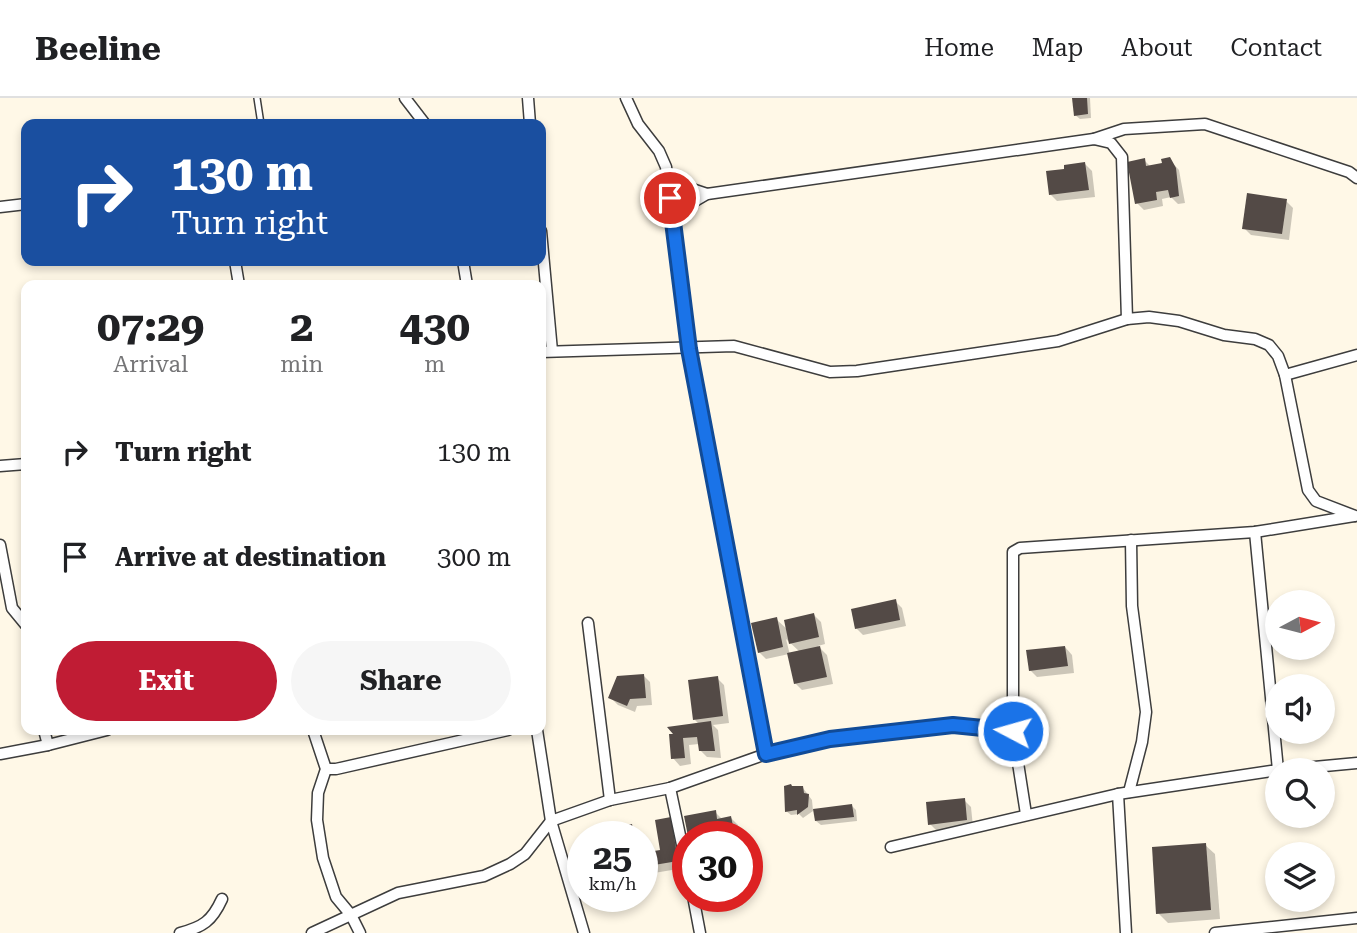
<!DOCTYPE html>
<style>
body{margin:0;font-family:"Roboto Serif",serif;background:#f6f6f6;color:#202124;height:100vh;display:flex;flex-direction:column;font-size:26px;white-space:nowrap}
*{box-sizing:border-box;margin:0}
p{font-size:23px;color:#757577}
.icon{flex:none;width:38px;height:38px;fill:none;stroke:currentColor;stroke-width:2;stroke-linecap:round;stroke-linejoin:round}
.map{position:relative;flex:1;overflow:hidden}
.sheet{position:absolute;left:21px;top:182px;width:525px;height:455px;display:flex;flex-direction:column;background:#fff;border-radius:14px;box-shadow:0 4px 10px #0003}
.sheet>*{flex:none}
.hud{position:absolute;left:21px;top:21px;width:525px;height:147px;border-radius:14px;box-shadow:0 4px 10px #0003;background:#1a4fa0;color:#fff;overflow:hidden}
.needle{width:46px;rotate:83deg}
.fabs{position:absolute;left:1265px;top:492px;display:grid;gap:14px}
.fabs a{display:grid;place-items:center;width:70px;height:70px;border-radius:50%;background:#fff;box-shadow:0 4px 10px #0003;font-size:35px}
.speed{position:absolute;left:567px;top:723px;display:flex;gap:14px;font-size:35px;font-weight:700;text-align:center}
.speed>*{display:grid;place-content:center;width:91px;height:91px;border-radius:50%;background:#fff;box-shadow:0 4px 10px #0003;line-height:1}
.speed small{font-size:18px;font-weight:400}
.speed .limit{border:10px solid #d22;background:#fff;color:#111}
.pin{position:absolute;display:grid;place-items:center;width:60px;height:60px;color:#fff;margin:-30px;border:4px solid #fff;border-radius:50%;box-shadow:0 2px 7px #0007}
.me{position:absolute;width:77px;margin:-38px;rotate:276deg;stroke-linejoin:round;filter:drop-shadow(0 0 5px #0008)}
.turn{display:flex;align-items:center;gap:24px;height:147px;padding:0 35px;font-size:32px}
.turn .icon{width:91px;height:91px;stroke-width:2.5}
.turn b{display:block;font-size:49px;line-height:60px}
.eta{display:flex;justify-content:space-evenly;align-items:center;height:119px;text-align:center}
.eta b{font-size:42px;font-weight:700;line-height:49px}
.primary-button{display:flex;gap:14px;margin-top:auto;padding:14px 35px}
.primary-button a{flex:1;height:80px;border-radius:42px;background:#c01c34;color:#fff;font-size:28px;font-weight:700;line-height:80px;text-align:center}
.primary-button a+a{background:#f6f6f6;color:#202124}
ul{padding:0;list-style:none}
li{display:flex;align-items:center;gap:21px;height:105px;padding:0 35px}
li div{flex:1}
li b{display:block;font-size:26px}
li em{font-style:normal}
header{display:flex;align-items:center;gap:42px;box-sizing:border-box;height:98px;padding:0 35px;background:#fff;border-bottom:2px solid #e0e0e0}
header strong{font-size:33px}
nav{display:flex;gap:38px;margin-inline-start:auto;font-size:24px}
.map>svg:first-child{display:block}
</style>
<header>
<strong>Beeline</strong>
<nav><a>Home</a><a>Map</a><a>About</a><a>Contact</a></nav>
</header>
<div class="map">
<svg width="1357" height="835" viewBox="0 0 1357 835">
<rect width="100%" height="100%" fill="#fff8e7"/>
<g fill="#0003" fill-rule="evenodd">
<polygon points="1074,0 1090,0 1091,20 1080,21 1075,17"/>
<polygon points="1169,61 1179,72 1185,105 1178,106 1171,99 1162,101 1163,108 1144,112 1137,105 1144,62 1151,69 1165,66"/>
<polygon points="1085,66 1092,73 1095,99 1057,103 1050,96 1066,72"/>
<polygon points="1286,103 1293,110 1289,142 1251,137 1244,130"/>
<polygon points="895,503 902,510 906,528 863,537 856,530"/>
<path d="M 814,517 L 821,524 L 825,546 L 818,548 L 827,557 L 833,586 L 802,592 L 795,585 L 789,556 L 766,561 L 759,554 L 776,521 L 788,532 ZM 786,541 L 800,554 L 790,557 Z"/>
<polygon points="1065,549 1072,557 1074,575 1037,579 1030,572"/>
<polygon points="643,577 650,584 652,607 637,608 635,614 618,607 611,600"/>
<polygon points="717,580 724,587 729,625 713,627 718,632 721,660 707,659 700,652 699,646 689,647 691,666 680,668 673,660 671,638 700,627 695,622"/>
<polygon points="803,690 812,702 813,713 803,720 799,716 791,717 786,713"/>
<polygon points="964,702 971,709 973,729 937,733 930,726"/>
<polygon points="852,708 856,712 857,723 821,727 816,723"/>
<polygon points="715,714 723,722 731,720 738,727 740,738 690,738 686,720"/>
<polygon points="670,721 677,728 684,770 642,777 642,756 662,753"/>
<polygon points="632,728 639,735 639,738 625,738 624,730"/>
<polygon points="1205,747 1215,756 1220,821 1168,825 1158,815"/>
</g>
<g fill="#534a46">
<polygon points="1072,0 1087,0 1088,16 1074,18"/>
<polygon points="1170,59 1176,70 1179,98 1170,100 1168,92 1156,94 1157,102 1135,106 1127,64 1145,60 1146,68 1162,65 1161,61"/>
<polygon points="1085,64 1089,92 1049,97 1046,73 1064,71 1064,67"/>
<polygon points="1247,95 1287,101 1282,136 1242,131"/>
<polygon points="896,501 900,522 855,531 851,511"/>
<polygon points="814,515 819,539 789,546 784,522"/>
<polygon points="777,519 783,549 758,555 751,525"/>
<polygon points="820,548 827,579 794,586 787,555"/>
<polygon points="1065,548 1068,568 1029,573 1026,552"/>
<polygon points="644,576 646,600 630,601 627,608 608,600 617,578"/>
<polygon points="718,578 723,618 693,622 688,582"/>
<polygon points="711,623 715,653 699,653 697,639 683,640 685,660 671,661 669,636 673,636 667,629"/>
<polygon points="791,686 792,688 803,688 804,695 809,696 808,709 797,717 797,712 785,714 784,688"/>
<polygon points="965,700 967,722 928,727 926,704"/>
<polygon points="852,706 854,719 815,723 813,711"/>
<polygon points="716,712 717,721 731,718 735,738 688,738 684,718"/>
<polygon points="671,719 678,763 642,769 642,755 660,752 655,722"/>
<polygon points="632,726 634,738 623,738 622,728"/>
<polygon points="1206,745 1211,812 1156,816 1152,749"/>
</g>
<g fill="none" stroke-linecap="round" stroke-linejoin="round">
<defs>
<polyline id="lane" points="257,0 261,26"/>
<g id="street">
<polyline points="405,0 425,26"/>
<polyline points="528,0 530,26"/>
<polyline points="626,0 638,26 659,53 666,69 689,251 766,656"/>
<polyline points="1094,41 1124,31 1205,26 1349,74 1357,80"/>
<polyline points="668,83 707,96"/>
<polyline points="0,109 26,106"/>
<polyline points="671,117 707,96 1094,41 1111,45 1122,59 1127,221"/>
<polyline points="541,133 552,253"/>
<polyline points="235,163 239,187"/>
<polyline points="463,163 467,187"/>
<polyline points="541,254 734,248 830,274 857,273 1058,243 1127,221 1149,219 1179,223 1224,237 1255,241 1269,247 1278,258 1285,277 1308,392 1316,403 1355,418"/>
<polyline points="1285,277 1357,257"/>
<polyline points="0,368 26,366"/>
<polyline points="1255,434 1278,672"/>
<polyline points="0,447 12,510 26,527"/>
<polyline points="588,525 610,702"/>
<polyline points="44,632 48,647"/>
<polyline points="313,632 326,671 318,695 317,722 323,760 336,799 351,817 360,835"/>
<polyline points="537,632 551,723 584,835"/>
<polyline points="1013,633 1013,454 1020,450 1255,434 1354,418"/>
<polyline points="0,656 48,647 107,632"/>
<polyline points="326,671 336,671 508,632"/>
<polyline points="1282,672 1357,665"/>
<polyline points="670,690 688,775"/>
<polyline points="1129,694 1142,644 1146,614 1132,508 1131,442"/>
<polyline points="1118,696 1126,835"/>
<polyline points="891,749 1118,696 1278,672"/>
<polyline points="693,798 700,835"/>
<path d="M 180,835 C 203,829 212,823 222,801"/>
<polyline points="312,835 398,795 484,778 510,766 525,756 551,723 610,702 670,690 766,656 830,641 953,627 1013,633 1026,716"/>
<polyline points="1215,835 1357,820"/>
</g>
</defs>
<use href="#lane" stroke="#3d3d3d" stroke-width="8"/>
<use href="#street" stroke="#3d3d3d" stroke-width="13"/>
<use href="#lane" stroke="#fff" stroke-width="5"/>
<use href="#street" stroke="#fff" stroke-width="10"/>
</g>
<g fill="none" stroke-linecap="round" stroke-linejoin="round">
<defs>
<polyline id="route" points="670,100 689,251 766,656 830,641 953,627 1013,633"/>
</defs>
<use href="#route" stroke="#114b97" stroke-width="18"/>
<use href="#route" stroke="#1a73e8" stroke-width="12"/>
</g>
</svg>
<div class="fabs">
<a><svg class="needle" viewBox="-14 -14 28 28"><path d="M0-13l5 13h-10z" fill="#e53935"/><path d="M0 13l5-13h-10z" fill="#757577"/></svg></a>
<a><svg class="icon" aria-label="sound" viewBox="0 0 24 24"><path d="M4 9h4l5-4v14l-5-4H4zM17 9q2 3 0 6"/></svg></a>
<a><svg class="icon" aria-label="search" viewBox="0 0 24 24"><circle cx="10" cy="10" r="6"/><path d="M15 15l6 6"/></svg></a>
<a><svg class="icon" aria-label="layers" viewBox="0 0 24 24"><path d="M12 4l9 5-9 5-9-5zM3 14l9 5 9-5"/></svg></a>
</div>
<div class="speed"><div>25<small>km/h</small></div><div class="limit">30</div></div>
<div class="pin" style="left:670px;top:100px;background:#d93025"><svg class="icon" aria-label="arrive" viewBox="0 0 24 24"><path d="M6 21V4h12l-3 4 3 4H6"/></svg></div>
<svg class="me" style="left:1013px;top:633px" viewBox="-20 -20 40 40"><circle r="17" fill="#1a73e8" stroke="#fff" stroke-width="3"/><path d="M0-11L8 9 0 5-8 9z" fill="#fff"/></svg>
<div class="hud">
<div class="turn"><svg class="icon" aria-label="right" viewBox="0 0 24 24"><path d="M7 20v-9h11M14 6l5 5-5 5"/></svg><div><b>130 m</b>Turn right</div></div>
</div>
<section class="sheet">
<div class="eta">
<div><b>07:29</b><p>Arrival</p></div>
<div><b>2</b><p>min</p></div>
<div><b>430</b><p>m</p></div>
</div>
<ul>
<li><svg class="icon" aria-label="right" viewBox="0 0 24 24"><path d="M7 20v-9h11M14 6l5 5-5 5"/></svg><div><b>Turn right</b></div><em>130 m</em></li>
<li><svg class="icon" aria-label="arrive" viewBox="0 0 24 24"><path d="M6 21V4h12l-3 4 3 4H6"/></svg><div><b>Arrive at destination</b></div><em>300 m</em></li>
</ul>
<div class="primary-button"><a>Exit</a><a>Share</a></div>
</section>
</div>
